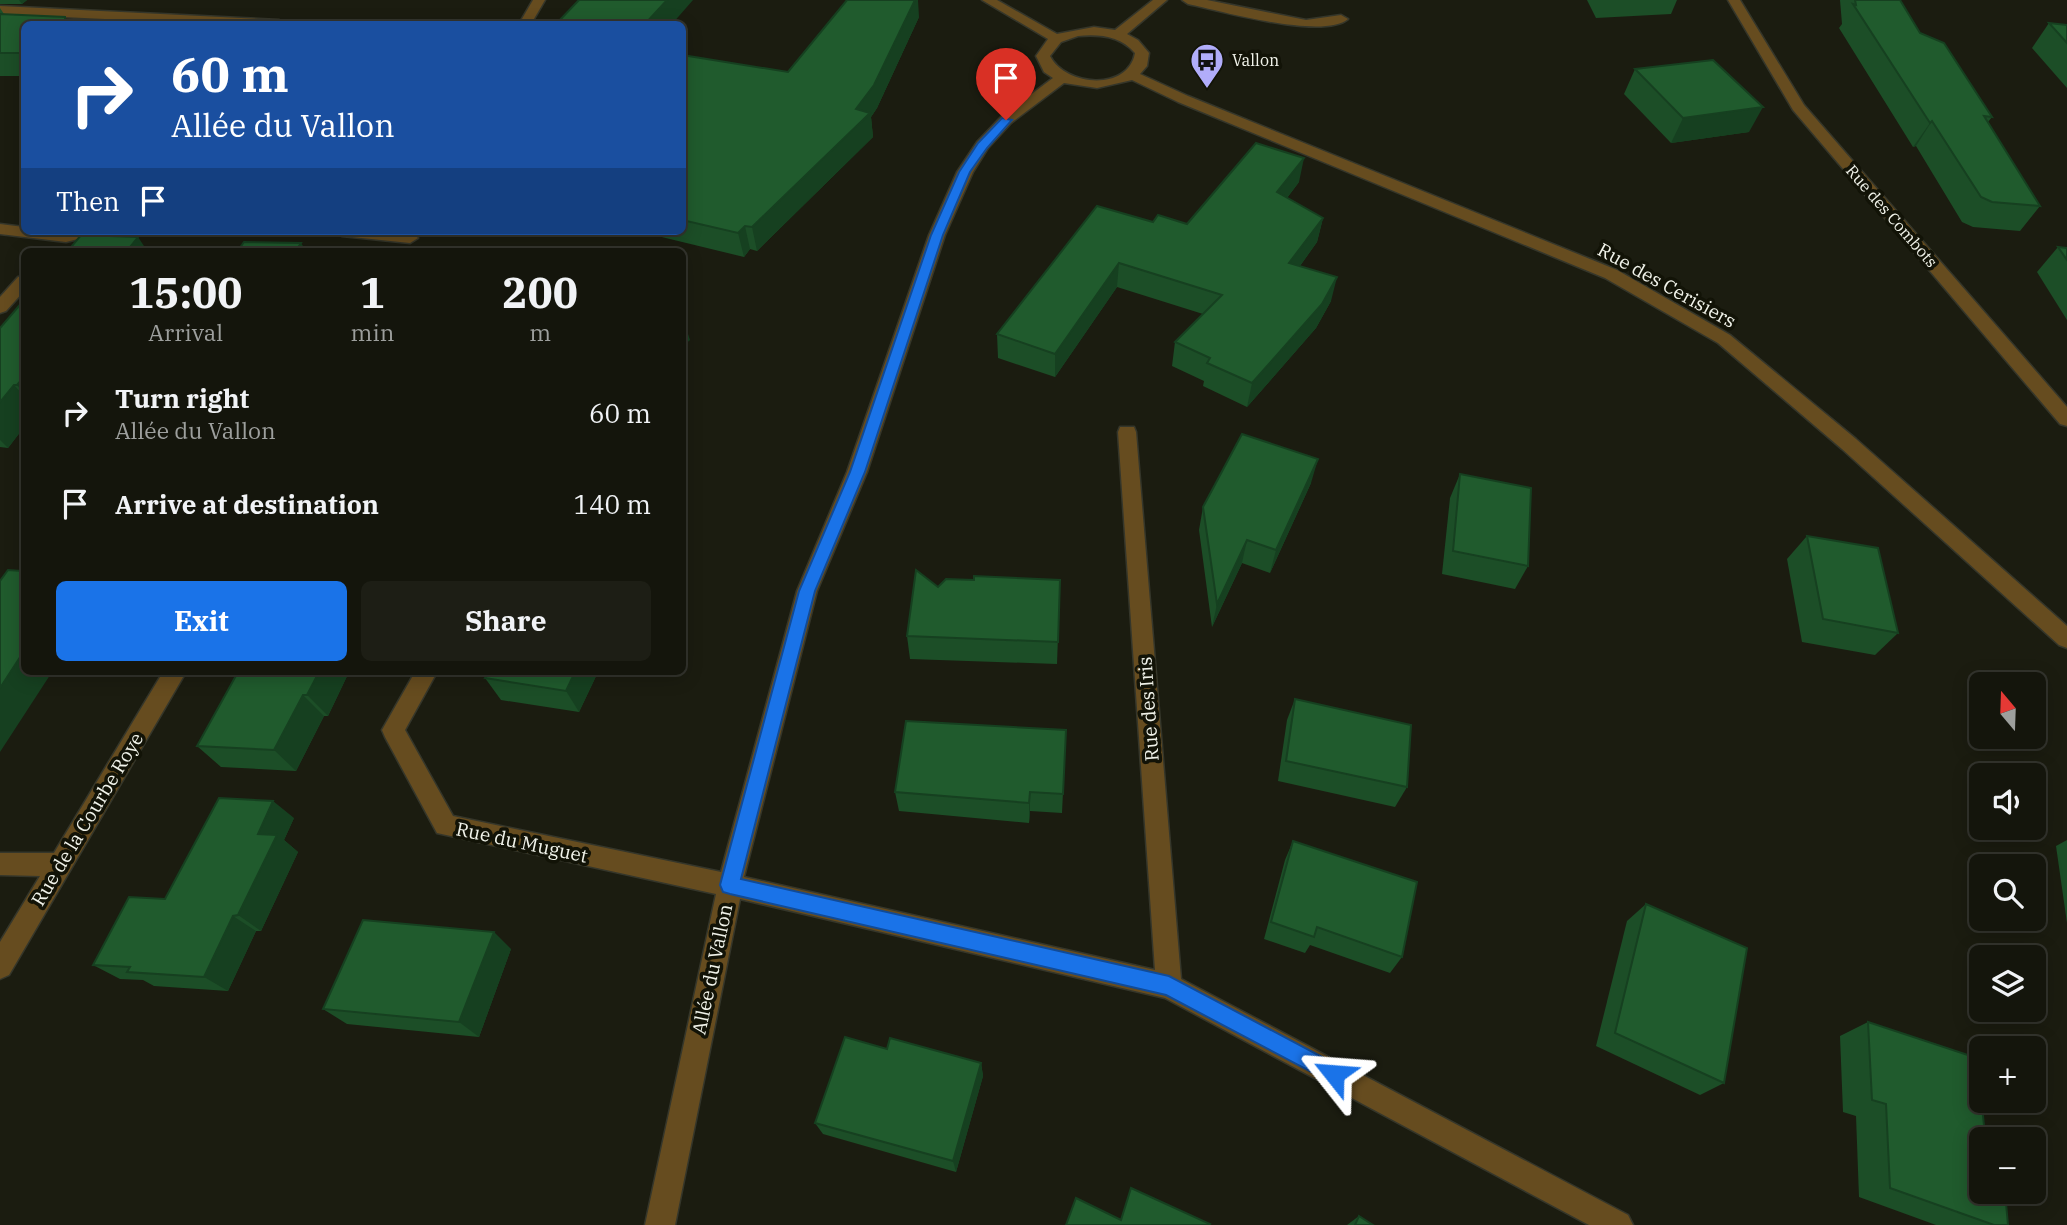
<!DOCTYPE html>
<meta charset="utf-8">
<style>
body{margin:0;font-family:"IBM Plex Serif",serif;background:#1d1e15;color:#f1f3f6;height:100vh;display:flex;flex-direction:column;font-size:26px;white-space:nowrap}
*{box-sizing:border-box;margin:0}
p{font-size:23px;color:#9d9f9d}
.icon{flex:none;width:38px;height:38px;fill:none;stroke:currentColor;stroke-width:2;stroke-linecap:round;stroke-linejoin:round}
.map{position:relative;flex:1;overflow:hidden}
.drawer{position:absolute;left:21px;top:248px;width:665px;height:427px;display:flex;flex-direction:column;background:#14150c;border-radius:10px;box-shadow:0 4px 18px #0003,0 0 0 2px #33342d}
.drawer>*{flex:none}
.banner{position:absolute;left:21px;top:21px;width:665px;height:214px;border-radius:10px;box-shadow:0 4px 18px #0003,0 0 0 2px #33342d;background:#1a4fa0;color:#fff;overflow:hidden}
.needle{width:46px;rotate:341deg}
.fabs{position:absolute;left:1969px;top:672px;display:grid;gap:14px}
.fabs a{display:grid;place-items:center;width:77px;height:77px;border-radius:10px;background:#14150c;box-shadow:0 4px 18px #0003,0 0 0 2px #33342d;font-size:35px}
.pin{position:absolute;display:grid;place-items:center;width:60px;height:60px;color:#fff;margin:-72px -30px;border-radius:50% 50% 50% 0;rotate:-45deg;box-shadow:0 0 7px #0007}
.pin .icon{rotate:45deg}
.me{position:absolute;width:77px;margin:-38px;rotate:298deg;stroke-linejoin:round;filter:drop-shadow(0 0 5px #0008)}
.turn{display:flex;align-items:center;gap:24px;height:147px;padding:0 35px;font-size:32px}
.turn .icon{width:91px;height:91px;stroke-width:2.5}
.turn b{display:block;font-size:49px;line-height:60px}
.then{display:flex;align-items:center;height:66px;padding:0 35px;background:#0003;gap:14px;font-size:26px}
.eta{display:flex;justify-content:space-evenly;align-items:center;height:119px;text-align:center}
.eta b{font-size:42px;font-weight:700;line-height:49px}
.primary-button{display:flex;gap:14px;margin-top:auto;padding:14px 35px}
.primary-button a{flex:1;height:80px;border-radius:10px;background:#1a73e8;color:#fff;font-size:28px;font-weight:700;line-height:80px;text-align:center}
.primary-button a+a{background:#1d1e15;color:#f1f3f6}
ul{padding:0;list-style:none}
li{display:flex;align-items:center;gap:21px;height:91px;padding:0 35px}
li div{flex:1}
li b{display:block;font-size:26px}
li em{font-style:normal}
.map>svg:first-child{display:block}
</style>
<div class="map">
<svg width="2067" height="1225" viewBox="0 0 2067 1225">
<rect width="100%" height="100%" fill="#1b1c10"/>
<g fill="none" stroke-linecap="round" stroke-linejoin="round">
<defs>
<g id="minor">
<polygon points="533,0 545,0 531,24 519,24"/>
<path d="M 982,0 L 997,0 L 1057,34 L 1094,27 L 1115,30 L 1153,0 L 1167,0 L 1127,34 L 1138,40 L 1149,53 L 1147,66 L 1140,74 L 1188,96 L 1617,270 L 1730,335 L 1856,439 L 2067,626 L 2067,648 L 2059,645 L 1842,449 L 1718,343 L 1605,278 L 1178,102 L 1132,80 L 1097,88 L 1064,83 L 1011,123 L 988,148 L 973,172 L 945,235 L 867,472 L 817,591 L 744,877 L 1155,970 L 1118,432 L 1120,427 L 1134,427 L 1136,432 L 1181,979 L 1628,1215 L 1633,1225 L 1589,1225 L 1165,998 L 740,899 L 675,1225 L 645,1225 L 716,894 L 437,833 L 385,737 L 382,730 L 415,672 L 437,672 L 405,730 L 453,816 L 721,872 L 797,591 L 847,472 L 929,235 L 957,172 L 977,142 L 1001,117 L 1053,78 L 1044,72 L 1036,56 L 1048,39 ZM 1078,36 C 1100,34 1120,36 1135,53 C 1128,92 1065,86 1050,56 L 1061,42 Z"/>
<path d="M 1182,0 L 1207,0 L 1306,20 L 1341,15 L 1348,19 C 1323,40 1221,11 1188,4 Z"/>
<polygon points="1728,0 1740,0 1804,105 2067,407 2067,426 2060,424 1793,110"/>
<polygon points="0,6 279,20 286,24 210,24 0,14"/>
<polygon points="0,224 24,227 24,231 100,231 98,234 66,242 0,234"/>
<path d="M 334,231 C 352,231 406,226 418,238 L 410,243 L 342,236 Z"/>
<polygon points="24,276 24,291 6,311 0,313 0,297 18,277"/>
<polygon points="163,672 186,672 9,975 0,979 0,942 40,876 0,875 0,853 54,853"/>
</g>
</defs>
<use href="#minor" stroke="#35362a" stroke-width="3"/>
<use href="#minor" fill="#664c1f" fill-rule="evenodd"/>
</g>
<g fill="#1c4e27">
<polygon points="0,0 27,0 22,4 0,4"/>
<polygon points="1587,0 1677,0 1671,14 1596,18"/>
<polygon points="1840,0 1900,0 1920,33 1992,117 1988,122 2040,206 2020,231 1973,227 1962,222 1916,146 1913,147 1839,28 1842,24"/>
<polygon points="0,8 4,14 24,24 24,76 0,76"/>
<polygon points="919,17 877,108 871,117 873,137 757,251 750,249 744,257 637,231 682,231 682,55 788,72"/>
<polygon points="2049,23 2067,25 2067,88 2032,48"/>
<polygon points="1635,69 1749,132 1671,143 1624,94"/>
<polygon points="1299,182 1287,198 1323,218 1317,242 1300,266 1331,301 1316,328 1247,407 1203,386 1204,381 1172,366 1175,342 1203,314 1117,287 1055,377 998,358 997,334 1153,222 1187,224"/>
<polygon points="2058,247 2067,248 2067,320 2037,272"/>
<polygon points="24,300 24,427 8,448 0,447 0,328"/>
<polygon points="1460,474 1528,566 1515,589 1442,574 1450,498"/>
<polygon points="1311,483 1270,573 1242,563 1212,627 1199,530 1203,507"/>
<polygon points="1807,536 1898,633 1875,655 1802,642 1787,559"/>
<polygon points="974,580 1060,580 1057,664 910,659 907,636 938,587"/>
<polygon points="349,672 328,716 324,716 296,771 221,767 197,746"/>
<polygon points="598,672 579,712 501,700 485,678"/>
<polygon points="1295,699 1407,787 1395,807 1278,781 1287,720"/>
<polygon points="1066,730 1062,813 1030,811 1029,823 899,811 895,792"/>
<polygon points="294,818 284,840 298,852 261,931 256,931 228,991 154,986 143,980 120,979 93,965 165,899"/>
<polygon points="2067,840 2067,923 2056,846"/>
<polygon points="1293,841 1402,957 1390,973 1310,945 1305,953 1264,939 1285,860"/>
<polygon points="1646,904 1724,1083 1700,1095 1596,1046 1627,921"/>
<polygon points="511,949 479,1037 347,1024 323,1009"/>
<polygon points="1868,1022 1985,1135 2008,1225 1936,1225 1859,1197 1856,1116 1843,1112 1840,1036"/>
<polygon points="887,1049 981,1063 983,1076 956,1172 823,1134 815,1123"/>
<polygon points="1359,1216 1373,1225 1347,1225"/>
</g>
<g fill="#164020">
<polygon points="19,0 27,0 22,4"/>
<polygon points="667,0 693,0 672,24 645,24"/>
<polygon points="915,0 918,0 919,17 877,108 871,117 873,137 757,251 752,227 856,109"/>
<polygon points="65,17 70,24 65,24"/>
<polygon points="1763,107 1749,132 1671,143 1683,118"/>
<polygon points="1932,121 1916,146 1913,147 1930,123"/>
<polygon points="1304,158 1299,182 1272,217 1277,192"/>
<polygon points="1323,218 1317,242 1284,288 1289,263"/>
<polygon points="745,226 750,249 744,257 738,233"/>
<polygon points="138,237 148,252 126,252"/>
<polygon points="301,243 307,252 295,252"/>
<polygon points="1119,263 1117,287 1055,377 1055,354"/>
<polygon points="1337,277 1331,301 1316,328 1247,407 1252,383"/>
<polygon points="682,316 690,340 682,347"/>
<polygon points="24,377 24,393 17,385"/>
<polygon points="14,385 24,396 24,427 8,448 0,440 0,402"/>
<polygon points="682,427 685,435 682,442"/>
<polygon points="1318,459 1311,483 1270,573 1276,550"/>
<polygon points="1247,540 1242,563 1212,627 1217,604"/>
<polygon points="24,651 24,672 52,672 0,752 0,688"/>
<polygon points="319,672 349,672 328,716 307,695"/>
<polygon points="575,672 598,672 579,712 566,691"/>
<polygon points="303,695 324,716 296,771 274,750"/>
<polygon points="1030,792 1030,811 1029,823 1029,803"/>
<polygon points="273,801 294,818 284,840 298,852 261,931 238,915 258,834"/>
<polygon points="233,916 256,931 228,991 204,977"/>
<polygon points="494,932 511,949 479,1037 459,1022"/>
<polygon points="981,1063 983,1076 956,1172 953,1161"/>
</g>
<g fill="#205b2d" stroke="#164020" stroke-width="2">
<polygon points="579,0 667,0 645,24 556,24"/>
<polygon points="847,0 915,0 874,85 856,109 870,113 752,227 745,226 738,233 682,220 682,55 788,72"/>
<polygon points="1855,0 1900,0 1920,33 1944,43 1992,117 1984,116 2040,206 1992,202 1981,197 1932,121 1930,123 1853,4 1856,5"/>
<polygon points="0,14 65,17 65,24 24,24 24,53 0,53"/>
<polygon points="223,22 267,23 266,24 220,24"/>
<polygon points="2049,23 2067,25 2067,43"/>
<polygon points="1713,60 1763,107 1683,118 1635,69"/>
<polygon points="1256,143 1304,158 1277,192 1323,218 1289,263 1337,277 1322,304 1252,383 1207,363 1210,358 1175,342 1222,295 1119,263 1055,354 997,334 1097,206 1153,222 1158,215 1187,224"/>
<polygon points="81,235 138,237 126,252 67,252"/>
<polygon points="244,242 301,243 295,252 237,252"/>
<polygon points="2058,247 2067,248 2067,260"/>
<polygon points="24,300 24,377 17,385 14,385 0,402 0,328"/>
<polygon points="1242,434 1318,459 1276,550 1247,540 1217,604 1203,507"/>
<polygon points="1460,474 1531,488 1528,566 1453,551"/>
<polygon points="1807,536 1878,548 1898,633 1823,619"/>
<polygon points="24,567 24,651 0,688 0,581 8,570 22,571"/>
<polygon points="916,570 938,587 946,579 974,580 974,576 1060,580 1058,642 907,636"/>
<polygon points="238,672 319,672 307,695 303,695 274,750 197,746"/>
<polygon points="489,672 575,672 566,691 485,678"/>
<polygon points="1295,699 1411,725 1407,787 1286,761"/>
<polygon points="906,721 1066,730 1063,794 1030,792 1029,803 895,792"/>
<polygon points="219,798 273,801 258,834 277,835 238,915 233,916 204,977 127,972 130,967 93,965 129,897 165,899"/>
<polygon points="1293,841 1417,882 1402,957 1317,927 1314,937 1271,922"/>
<polygon points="1646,904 1747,948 1724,1083 1615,1033"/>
<polygon points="363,920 494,932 459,1022 323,1009"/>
<polygon points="1868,1022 1977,1058 1985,1135 1995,1139 1981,1139 1981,1192 2005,1192 2008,1225 1994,1225 1890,1188 1886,1104 1872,1100"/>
<polygon points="845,1037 887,1049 890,1038 981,1063 953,1161 815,1123"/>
<polygon points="1131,1188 1210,1224 1209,1225 1066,1225 1076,1198 1121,1220"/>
<polygon points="1359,1216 1373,1225 1355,1225"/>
</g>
<polygon fill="#1a73e8" stroke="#114b97" stroke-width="2" points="1002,118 1012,120 987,148 970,172 943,235 865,472 815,591 741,879 1169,976 1341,1067 1344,1074 1341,1081 1334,1084 1166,995 730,894 723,892 720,885 799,591 850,472 931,235 959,172 978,143"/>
<defs>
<symbol id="bus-pin" viewBox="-11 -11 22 30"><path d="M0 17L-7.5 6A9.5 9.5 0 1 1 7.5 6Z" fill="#b1adfa" stroke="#121307"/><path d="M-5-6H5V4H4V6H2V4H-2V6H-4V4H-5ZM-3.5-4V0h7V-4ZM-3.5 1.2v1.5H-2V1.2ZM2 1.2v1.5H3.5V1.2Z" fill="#111"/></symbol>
</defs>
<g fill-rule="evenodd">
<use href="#bus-pin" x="1188" y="41" width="38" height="52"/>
</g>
<g text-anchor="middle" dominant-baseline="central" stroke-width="7" stroke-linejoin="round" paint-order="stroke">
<g font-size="16" fill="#f1f3ea" stroke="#121307" text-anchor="start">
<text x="1232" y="60">Vallon</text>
</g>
<g font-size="16" fill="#f1f3ea" stroke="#121307">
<text transform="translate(1892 216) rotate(49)">Rue des Combots</text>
</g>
<g font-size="19" fill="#f1f3ea" stroke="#121307">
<text transform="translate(1667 285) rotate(29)">Rue des Cerisiers</text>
<text transform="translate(1148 709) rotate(-94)">Rue des Iris</text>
<text transform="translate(87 819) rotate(-59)">Rue de la Courbe Roye</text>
<text transform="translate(522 842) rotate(12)">Rue du Muguet</text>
<text transform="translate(712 969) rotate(-78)">Allée du Vallon</text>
</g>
</g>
</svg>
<div class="fabs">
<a><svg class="needle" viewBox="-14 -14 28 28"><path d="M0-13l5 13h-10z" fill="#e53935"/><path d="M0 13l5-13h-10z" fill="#9d9f9d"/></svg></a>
<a><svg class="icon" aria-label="sound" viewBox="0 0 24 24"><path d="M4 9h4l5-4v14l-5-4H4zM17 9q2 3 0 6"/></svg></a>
<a><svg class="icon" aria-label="search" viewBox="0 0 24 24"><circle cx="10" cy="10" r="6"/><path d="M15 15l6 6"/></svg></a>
<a><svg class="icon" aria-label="layers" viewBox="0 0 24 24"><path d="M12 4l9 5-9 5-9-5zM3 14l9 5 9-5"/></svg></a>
<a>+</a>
<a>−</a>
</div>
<div class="pin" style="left:1006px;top:120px;background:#d93025"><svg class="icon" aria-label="arrive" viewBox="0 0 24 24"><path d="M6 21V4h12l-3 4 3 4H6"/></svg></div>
<svg class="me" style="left:1334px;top:1074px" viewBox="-20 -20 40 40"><path d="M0-17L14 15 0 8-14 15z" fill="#1a73e8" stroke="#fff" stroke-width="4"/></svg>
<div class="banner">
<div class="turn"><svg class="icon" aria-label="right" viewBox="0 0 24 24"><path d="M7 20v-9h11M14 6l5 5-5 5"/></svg><div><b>60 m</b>Allée du Vallon</div></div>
<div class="then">Then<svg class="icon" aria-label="arrive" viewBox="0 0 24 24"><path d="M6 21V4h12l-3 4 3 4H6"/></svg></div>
</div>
<section class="drawer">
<div class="eta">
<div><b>15:00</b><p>Arrival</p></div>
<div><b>1</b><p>min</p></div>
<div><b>200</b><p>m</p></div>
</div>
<ul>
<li><svg class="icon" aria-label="right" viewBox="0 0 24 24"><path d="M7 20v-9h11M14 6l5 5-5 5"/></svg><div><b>Turn right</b><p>Allée du Vallon</p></div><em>60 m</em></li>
<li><svg class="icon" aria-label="arrive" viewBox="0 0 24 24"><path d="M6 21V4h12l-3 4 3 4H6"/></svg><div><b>Arrive at destination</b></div><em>140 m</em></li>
</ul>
<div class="primary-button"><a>Exit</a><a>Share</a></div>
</section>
</div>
